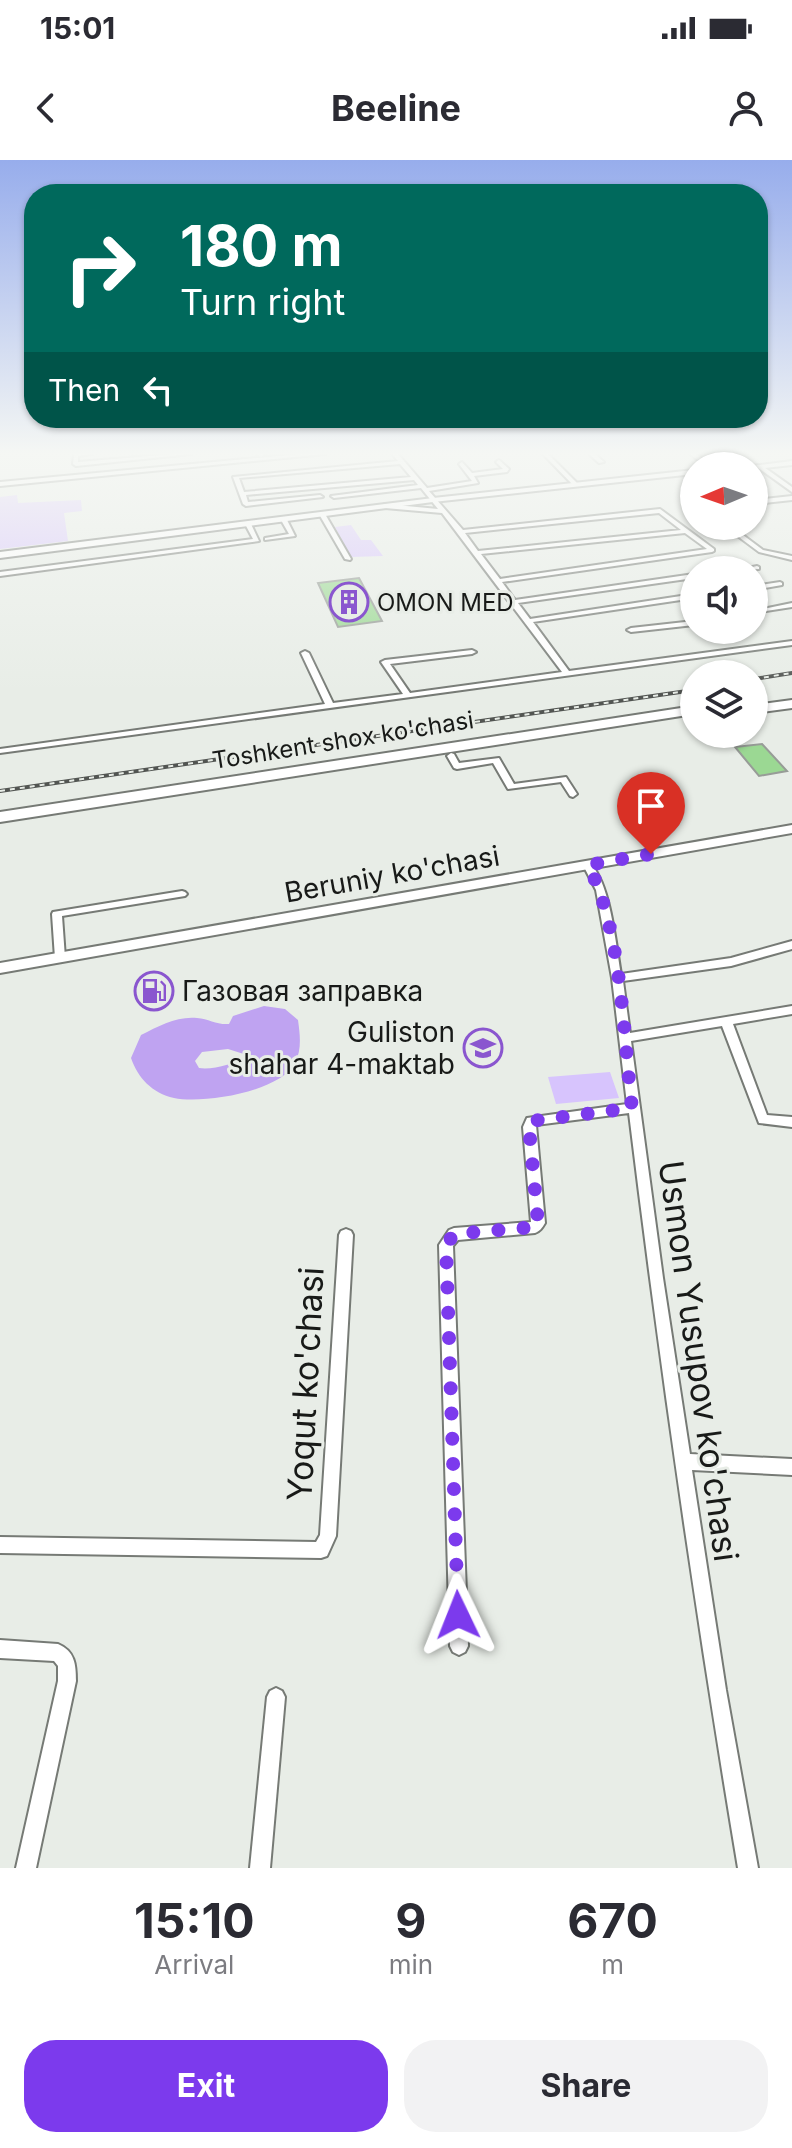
<!DOCTYPE html>
<meta charset="utf-8">
<style>
body{margin:0;font-family:Inter,sans-serif;background:#f2f2f3;color:#2b2b33;height:100vh;display:flex;flex-direction:column;font-size:30px;white-space:nowrap}
*{box-sizing:border-box;margin:0}
p{font-size:26px;color:#7c7c81}
.icon{flex:none;width:44px;height:44px;fill:none;stroke:currentColor;stroke-width:2;stroke-linecap:round;stroke-linejoin:round}
.map{position:relative;height:1708px;overflow:hidden}
.sheet{display:flex;flex-direction:column;background:#fff;flex:1}
.sheet>*{flex:none}
.top-card{position:absolute;left:24px;top:24px;width:744px;height:244px;border-radius:32px;box-shadow:0 2px 6px #0004;background:#00695c;color:#fff;overflow:hidden}
.needle{width:52px;rotate:268deg}
.fabs{position:absolute;left:680px;top:292px;display:grid;gap:16px}
.fabs a{display:grid;place-items:center;width:88px;height:88px;border-radius:50%;background:#fff;box-shadow:0 2px 6px #0004;font-size:40px}
.pin{position:absolute;display:grid;place-items:center;width:68px;height:68px;color:#fff;margin:-82px -34px;border-radius:50% 50% 50% 0;rotate:-45deg;box-shadow:0 0 8px #0007}
.pin .icon{rotate:45deg}
.me{position:absolute;width:88px;margin:-44px;rotate:358deg;stroke-linejoin:round;filter:drop-shadow(0 0 6px #0008)}
.turn{display:flex;align-items:center;gap:28px;height:168px;padding:0 24px;font-size:36px}
.turn .icon{width:104px;height:104px;stroke-width:2.5}
.turn b{display:block;font-size:56px;line-height:68px}
.then{display:flex;align-items:center;height:76px;padding:0 24px;background:#0003;gap:16px;font-size:30px}
.eta{display:flex;justify-content:space-evenly;align-items:center;height:136px;text-align:center}
.eta b{font-size:48px;font-weight:700;line-height:56px}
.button{display:flex;gap:16px;margin-top:auto;padding:16px 24px}
.button a{flex:1;height:92px;border-radius:32px;background:#7c3aed;color:#fff;font-size:32px;font-weight:700;line-height:92px;text-align:center}
.button a+a{background:#f2f2f3;color:#2b2b33}
.status{display:flex;justify-content:space-between;align-items:center;height:56px;padding:0 40px;background:#fff;direction:ltr}
.status svg{height:22px;fill:currentColor}
header{display:flex;justify-content:space-between;align-items:center;height:104px;padding:0 24px;background:#fff;font-size:36px;font-weight:700}
.map>svg:first-child{display:block}
</style>
<div class="status"><b>15:01</b><svg viewBox="0 0 49 12"><path d="M0 12V9h3v3zM5 12V6h3v6zM10 12V3h3v9zM15 12V0h3v12zM26 1h20v11H26zM47 4h2v5h-2z"/></svg></div>
<header><svg class="icon" aria-label="back" viewBox="0 0 24 24"><path d="M15 5l-7 7 7 7"/></svg>Beeline<svg class="icon" aria-label="person" viewBox="0 0 24 24"><circle cx="12" cy="8" r="4"/><path d="M4 21q1-7 8-7t8 7"/></svg></header>
<div class="map">
<svg width="792" height="1708" viewBox="0 0 792 1708">
<rect width="100%" height="100%" fill="#e8ede7"/>
<g fill="#d7c4fd">
<polygon points="17,335 18,343 81,340 82,351 64,353 68,381 0,389 0,337"/>
<polygon points="351,365 361,380 371,380 383,396 351,397 335,367"/>
<polygon points="610,912 619,938 556,944 548,917"/>
</g>
<path fill="#bfa3f1" fill-rule="evenodd" d="M 264,846 L 285,849 L 298,860 C 300,875 302,889 295,903 C 280,932 203,944 174,938 C 152,933 138,918 131,898 L 141,875 C 159,866 177,856 197,858 C 209,859 217,865 229,864 L 233,856 ZM 228,889 L 247,895 C 235,904 213,910 199,908 L 195,901 L 202,892 Z"/>
<g fill="#9bd893" stroke="#979c97" stroke-width="2">
<polygon points="359,418 382,461 338,467 318,423"/>
<polygon points="762,584 787,611 759,616 735,587"/>
</g>
<g fill="none" stroke-linecap="round" stroke-linejoin="round">
<defs>
<g id="street">
<polygon points="74,294 92,294 78,296 78,302 173,294 191,294 76,306 73,304"/>
<polygon points="257,294 263,294 264,295 261,297"/>
<path d="M 392,294 L 398,294 L 427,328 L 472,321 L 459,304 L 462,302 L 472,313 L 503,309 L 496,302 L 499,300 L 509,309 L 507,312 L 474,316 L 478,323 L 429,331 L 463,370 L 660,349 L 714,389 L 714,391 L 712,392 L 502,422 L 515,440 L 694,414 L 694,418 L 518,443 L 530,459 L 694,434 L 694,438 L 533,462 L 569,511 L 792,481 L 792,485 L 0,593 L 0,589 L 325,544 L 301,493 L 305,491 L 309,493 L 333,543 L 403,534 L 381,502 L 385,500 L 472,490 L 476,492 L 472,494 L 390,504 L 410,533 L 562,512 L 442,353 L 385,348 L 382,346 L 385,344 L 438,349 L 421,328 L 334,338 L 331,336 L 418,325 L 414,320 L 246,335 L 248,342 L 320,335 L 323,337 L 246,346 L 243,344 L 233,317 L 398,301 ZM 400,304 L 411,317 L 244,332 L 239,318 ZM 659,353 L 681,370 L 478,391 L 465,373 ZM 685,373 L 707,389 L 500,419 L 481,394 Z"/>
<polygon points="543,294 548,294 578,324 578,326 574,326"/>
<polygon points="589,294 595,294 604,302 599,303"/>
<polygon points="690,294 696,294 713,306 706,306"/>
<polygon points="757,305 761,305 792,327 792,332 757,307"/>
<polygon points="792,336 792,340 754,344 754,340"/>
<polygon points="322,352 325,354 351,399 350,400 345,399 319,354"/>
<polygon points="284,358 287,360 295,376 265,380 265,378 289,374 281,360"/>
<polygon points="248,362 251,364 259,381 0,416 0,412 253,379 245,364"/>
<polygon points="724,366 731,366 763,390 792,396 792,400 759,392"/>
<polygon points="757,406 759,407 759,409 739,410"/>
<polygon points="780,422 782,423 782,425 754,430 754,426"/>
<polygon points="792,443 792,447 766,451 763,449"/>
<polygon points="694,461 694,465 631,472 627,470 631,468"/>
<polygon points="704,470 712,470 715,473 708,475"/>
<polygon points="451,593 454,594 459,603 499,598 514,624 566,617 577,634 573,637 570,636 561,622 508,629 493,603 457,609 454,608 447,596"/>
<path d="M 588,702 C 610,718 616,786 621,814 L 731,798 L 792,781 L 792,789 L 731,806 L 623,821 L 630,873 L 792,846 L 792,854 L 733,864 L 767,955 L 792,957 L 792,967 L 759,963 L 722,866 L 631,881 L 663,1118 L 690,1294 L 792,1299 L 792,1315 L 692,1310 L 726,1530 L 758,1708 L 738,1708 C 696,1457 660,1206 629,953 L 536,965 L 545,1063 C 542,1068 540,1071 535,1073 L 458,1080 L 453,1086 L 468,1486 L 465,1492 L 459,1495 L 453,1492 L 450,1486 L 439,1085 L 449,1070 L 454,1068 L 531,1062 L 523,967 L 527,958 L 627,944 L 612,818 L 596,730 L 583,705 Z"/>
<polygon points="182,731 185,732 187,734 185,736 62,756 65,798 60,802 55,798 52,754 53,752"/>
<polygon points="346,1069 351,1071 353,1075 336,1376 327,1396 321,1398 0,1393 0,1377 316,1382 320,1375 339,1075 341,1071"/>
<path d="M 0,1480 L 58,1484 C 75,1491 76,1505 76,1521 L 36,1708 L 16,1708 L 58,1521 L 58,1506 L 54,1501 L 0,1498 Z"/>
<polygon points="276,1528 282,1531 285,1537 270,1708 250,1708 267,1537 270,1531"/>
</g>
<g id="secondary">
<polygon points="299,294 325,294 0,326 0,322"/>
<polygon points="792,301 792,305 754,309 754,306 751,306"/>
<polygon points="694,310 694,314 433,342 0,398 0,392 433,338"/>
<polygon points="792,665 792,673 0,813 0,803"/>
</g>
<g id="highway">
<polygon points="792,540 792,548 754,553 754,545"/>
<polygon points="694,546 694,554 0,662 0,652"/>
</g>
</defs>
<use href="#street" stroke="#767a75" stroke-width="4"/>
<use href="#secondary" stroke="#767a75" stroke-width="4"/>
<use href="#highway" stroke="#767a75" stroke-width="4"/>
<use href="#street" fill="#fff" fill-rule="evenodd"/>
<use href="#secondary" fill="#fff" fill-rule="evenodd"/>
<use href="#highway" fill="#fff" fill-rule="evenodd"/>
<defs>
<g id="rail">
<polyline points="754,519 792,513"/>
<polyline points="0,631 694,530"/>
</g>
</defs>
<use href="#rail" stroke="#525552" stroke-width="4"/>
<use href="#rail" stroke="#e8ede7" stroke-width="2" stroke-dasharray="5" stroke-linecap="butt"/>
</g>
<linearGradient id="sky" x2="0" y2="1"><stop stop-color="#97adec"/><stop offset="0.55" stop-color="#f5f7f4"/><stop offset="1" stop-color="#f5f7f4" stop-opacity="0"/></linearGradient>
<rect width="792" height="533" fill="url(#sky)"/>
<g fill="none" stroke-linecap="round" stroke-linejoin="round">
<path stroke="#7c3aed" stroke-width="14" stroke-dasharray="0 25.2" d="M 458,1455 L 446,1085 L 454,1074 L 535,1067 L 538,1063 L 529,967 L 531,961 L 632,948 C 623,874 622,770 588,705 L 651,694"/>
</g>
<defs>
<symbol id="building-ring" viewBox="-11 -11 22 22"><circle r="9.5" fill="#e8ede7" stroke="#8a56cf" stroke-width="1.5"/><path d="M-4-6H4V6H1V3H-1V6H-4ZM-2.5-4.3h1.7v1.8h-1.7ZM.8-4.3h1.7v1.8H.8ZM-2.5-1h1.7V.8h-1.7ZM.8-1h1.7V.8H.8Z" fill="#8a56cf"/></symbol>
<symbol id="fuel-ring" viewBox="-11 -11 22 22"><circle r="9.5" fill="#e8ede7" stroke="#8a56cf" stroke-width="1.5"/><path d="M-5.5-6h7V0h2V4h1.3V-2.5L3-4.5l.8-.8L6-3V5H2.5V1h-1V6h-7ZM-4.2-4.7v3.2H.2V-4.7Z" fill="#8a56cf"/></symbol>
<symbol id="school-ring" viewBox="-11 -11 22 22"><circle r="9.5" fill="#e8ede7" stroke="#8a56cf" stroke-width="1.5"/><path d="M0-5L7-2L0 1L-7-2ZM-4 1L0 2.5L4 1V4Q0 6-4 4Z" fill="#8a56cf"/></symbol>
</defs>
<g fill-rule="evenodd">
<use href="#building-ring" x="327" y="420" width="44" height="44"/>
<use href="#fuel-ring" x="132" y="809" width="44" height="44"/>
<use href="#school-ring" x="461" y="866" width="44" height="44"/>
</g>
<g text-anchor="middle" dominant-baseline="central" stroke-width="6" stroke-linejoin="round" paint-order="stroke">
<g font-size="24" fill="#181a18" stroke="#e8ede7" text-anchor="start">
<text x="377" y="442">OMON MED</text>
</g>
<g font-size="24" fill="#181a18" stroke="#e8ede7">
<text transform="translate(343 580) rotate(-9)">Toshkent shox ko'chasi</text>
</g>
<g font-size="28" fill="#181a18" stroke="#e8ede7">
<text transform="translate(392 714) rotate(-10)">Beruniy ko'chasi</text>
</g>
<g font-size="28" fill="#181a18" stroke="#e8ede7" text-anchor="start">
<text x="182" y="831">Газовая заправка</text>
<text x="455" y="872" text-anchor="end">Guliston<tspan x="455" dy="32">shahar 4-maktab</tspan></text>
</g>
<g font-size="34" fill="#181a18" stroke="#e8ede7">
<text transform="translate(699 1201) rotate(82)">Usmon Yusupov ko'chasi</text>
<text transform="translate(305 1224) rotate(-87)">Yoqut ko'chasi</text>
</g>
</g>
</svg>
<div class="fabs">
<a><svg class="needle" viewBox="-14 -14 28 28"><path d="M0-13l5 13h-10z" fill="#e53935"/><path d="M0 13l5-13h-10z" fill="#7c7c81"/></svg></a>
<a><svg class="icon" aria-label="sound" viewBox="0 0 24 24"><path d="M4 9h4l5-4v14l-5-4H4zM17 9q2 3 0 6"/></svg></a>
<a><svg class="icon" aria-label="layers" viewBox="0 0 24 24"><path d="M12 4l9 5-9 5-9-5zM3 14l9 5 9-5"/></svg></a>
</div>
<div class="pin" style="left:651px;top:694px;background:#d93025"><svg class="icon" aria-label="arrive" viewBox="0 0 24 24"><path d="M6 21V4h12l-3 4 3 4H6"/></svg></div>
<svg class="me" style="left:458px;top:1455px" viewBox="-20 -20 40 40"><path d="M0-17L14 15 0 8-14 15z" fill="#7c3aed" stroke="#fff" stroke-width="4"/></svg>
<div class="top-card">
<div class="turn"><svg class="icon" aria-label="right" viewBox="0 0 24 24"><path d="M7 20v-9h11M14 6l5 5-5 5"/></svg><div><b>180 m</b>Turn right</div></div>
<div class="then">Then<svg class="icon" aria-label="left" viewBox="0 0 24 24"><path d="M17 20v-9H6M10 6l-5 5 5 5"/></svg></div>
</div>
</div>
<section class="sheet">
<div class="eta">
<div><b>15:10</b><p>Arrival</p></div>
<div><b>9</b><p>min</p></div>
<div><b>670</b><p>m</p></div>
</div>
<div class="button"><a>Exit</a><a>Share</a></div>
</section>
